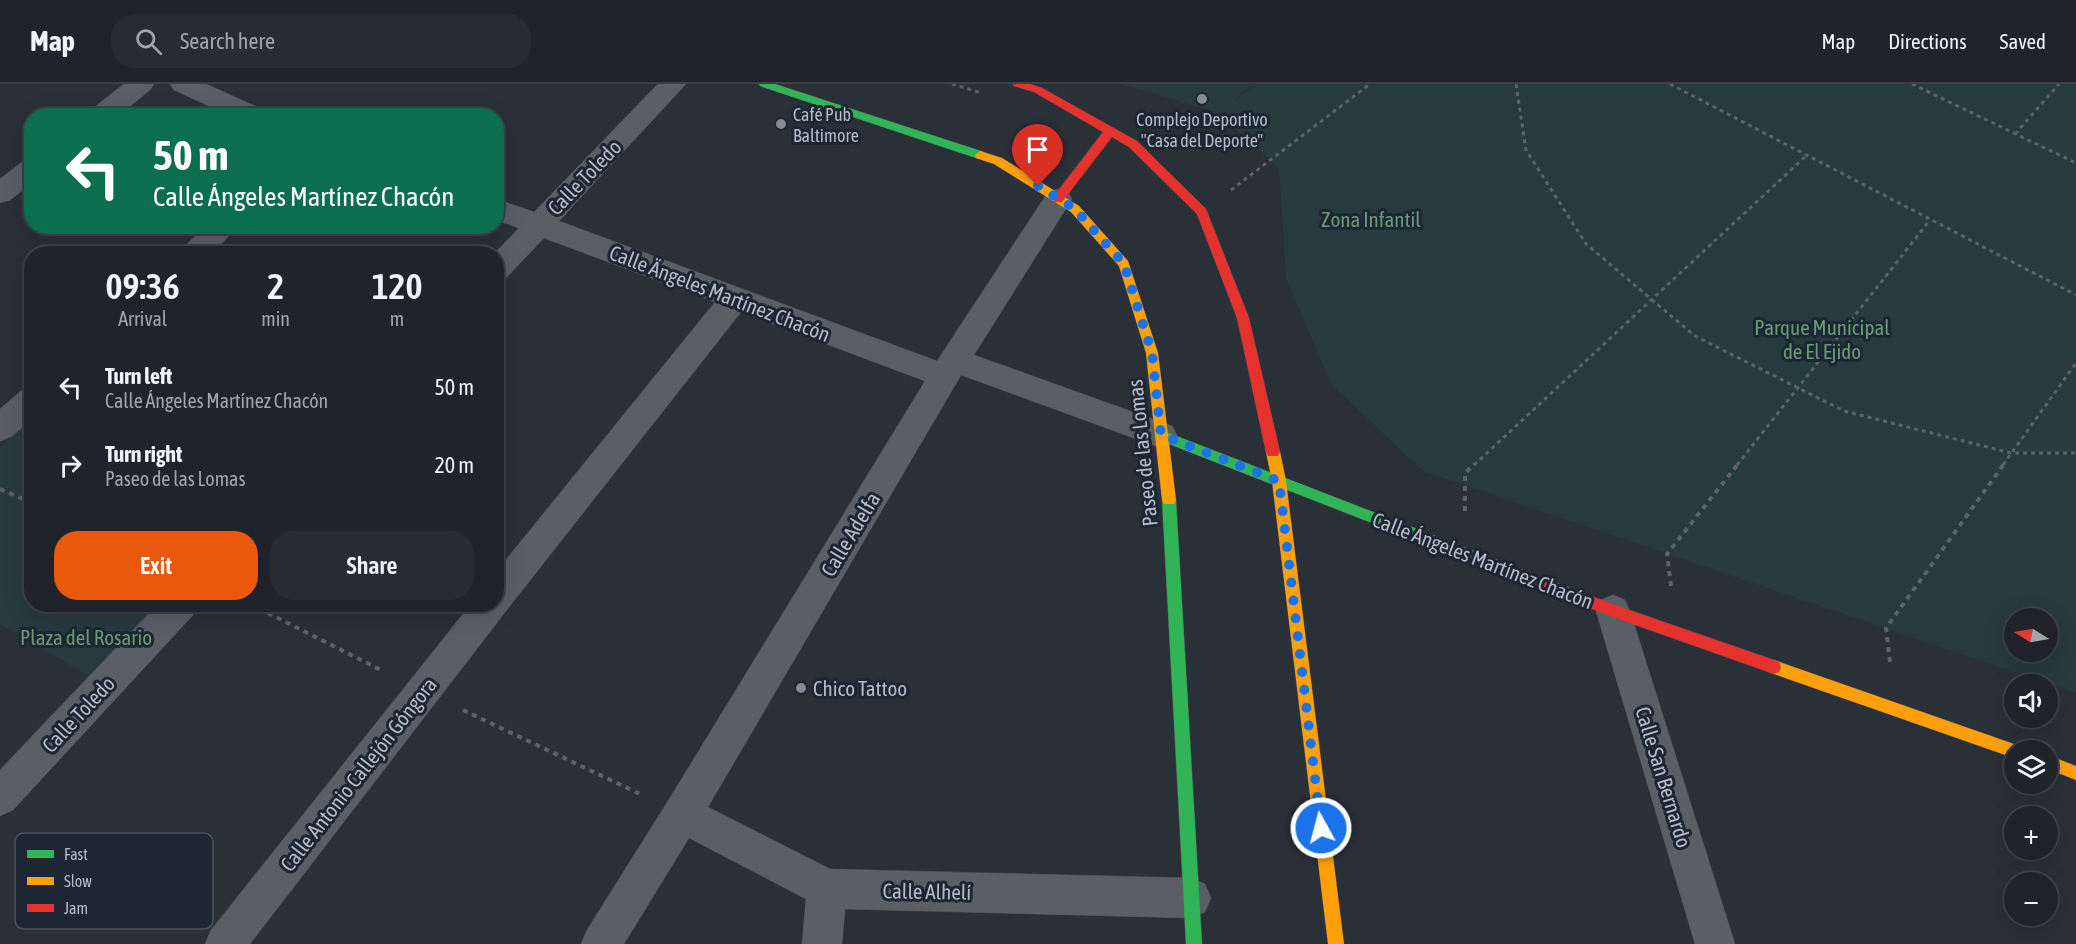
<!DOCTYPE html>
<meta charset="utf-8">
<style>
body{margin:0;font-family:"Asap Condensed",sans-serif;background:#282c32;color:#f1f3f6;height:100vh;display:flex;flex-direction:column;font-size:22px;white-space:nowrap}
*{box-sizing:border-box;margin:0}
p{font-size:20px;color:#a2a4a8}
.icon{flex:none;width:33px;height:33px;fill:none;stroke:currentColor;stroke-width:2;stroke-linecap:round;stroke-linejoin:round}
.map{position:relative;flex:1;overflow:hidden}
.drawer{position:absolute;left:24px;top:162px;width:480px;height:366px;display:flex;flex-direction:column;background:#20242a;border-radius:24px;box-shadow:0 6px 24px #0002,0 0 0 2px #3d4147}
.drawer>*{flex:none}
.banner{position:absolute;left:24px;top:24px;width:480px;height:126px;border-radius:24px;box-shadow:0 6px 24px #0002,0 0 0 2px #3d4147;background:#0b6e4f;color:#fff;overflow:hidden}
.needle{width:39px;rotate:281deg}
.fabs{position:absolute;left:2004px;top:524px;display:grid;gap:12px}
.fabs a{display:grid;place-items:center;width:54px;height:54px;border-radius:50%;background:#20242a;box-shadow:0 6px 24px #0002,0 0 0 2px #3d4147;font-size:30px}
.pin{position:absolute;display:grid;place-items:center;width:51px;height:51px;color:#fff;margin:-62px -26px;border-radius:50% 50% 50% 0;rotate:-45deg;box-shadow:0 0 6px #0007}
.pin .icon{rotate:45deg}
.me{position:absolute;width:66px;margin:-33px;rotate:353deg;stroke-linejoin:round;filter:drop-shadow(0 0 4px #0008)}
.turn{display:flex;align-items:center;gap:21px;height:126px;padding:0 30px;font-size:27px}
.turn .icon{width:78px;height:78px;stroke-width:2.5}
.turn b{display:block;font-size:42px;line-height:51px}
.eta{display:flex;justify-content:space-evenly;align-items:center;height:102px;text-align:center}
.eta b{font-size:36px;font-weight:600;line-height:42px}
.cta{display:flex;gap:12px;margin-top:auto;padding:12px 30px}
.cta a{flex:1;height:69px;border-radius:24px;background:#ea580c;color:#fff;font-size:24px;font-weight:600;line-height:69px;text-align:center}
.cta a+a{background:#282c32;color:#f1f3f6}
ul{padding:0;list-style:none}
li{display:flex;align-items:center;gap:18px;height:78px;padding:0 30px}
li div{flex:1}
li b{display:block;font-size:22px}
li em{font-style:normal}
header{display:flex;align-items:center;gap:36px;box-sizing:border-box;height:84px;padding:0 30px;background:#20242a;border-bottom:2px solid #3d4147}
header strong{font-size:28px}
nav{display:flex;gap:33px;margin-inline-start:auto;font-size:21px}
.search{width:420px;height:54px;background:#282c32;display:flex;align-items:center;gap:15px;box-sizing:border-box;padding:0 21px;border-radius:24px;color:#a2a4a8;font-size:22px}
.map>svg:first-child{display:block}
</style>
<header>
<strong>Map</strong>
<div class="search"><svg class="icon" aria-label="search" viewBox="0 0 24 24"><circle cx="10" cy="10" r="6"/><path d="M15 15l6 6"/></svg>Search here</div>
<nav><a>Map</a><a>Directions</a><a>Saved</a></nav>
</header>
<div class="map">
<svg width="2076" height="860" viewBox="0 0 2076 860">
<rect width="100%" height="100%" fill="#2a3038"/>
<g fill="#273a3e" fill-rule="evenodd">
<path d="M 1121,0 L 1252,0 L 1233,18 L 1256,0 L 2076,0 L 2076,609 L 1423,387 L 1331,300 L 1286,194 L 1279,84 L 1218,29 ZM 2014,534 L 2048,534 L 2048,567 L 2014,567 Z"/>
<polygon points="31,336 32,520 162,521 92,594 0,540 0,364"/>
</g>
<g fill="none" stroke-linecap="round" stroke-linejoin="round">
<defs>
<g id="street">
<polygon points="124,0 154,0 150,6 118,32 87,32 91,26"/>
<polygon points="170,0 206,0 264,26 268,32 231,32 174,6"/>
<polygon points="658,0 686,0 559,137 937,277 1048,108 1058,105 1068,108 1072,115 974,271 1172,342 1177,351 1172,360 1161,364 961,291 708,723 830,785 1191,794 1205,800 1211,814 1205,828 1191,834 845,825 842,860 802,860 806,815 689,754 624,860 581,860 587,846 668,717 925,297 741,228 506,527 250,860 205,860 211,846 471,520 496,520 496,488 715,218 544,154 506,194 496,197 496,170 494,170 519,144 496,136 496,115 534,128"/>
<polygon points="32,76 32,99 10,116 0,119 0,95 22,78"/>
<polygon points="206,142 238,142 212,170 180,170 184,163"/>
<polygon points="32,304 32,335 11,353 0,357 0,325 21,307"/>
<polygon points="1613,511 1625,516 1630,527 1735,860 1695,860 1596,527 1601,516"/>
<polygon points="158,520 198,520 193,531 13,726 0,732 0,686"/>
</g>
<g id="fast">
<polygon points="759,0 775,0 984,68 985,71 980,75 976,74 760,2"/>
<polygon points="1161,346 1500,477 1502,481 1500,485 1495,487 1490,485 1156,355 1155,351 1156,347"/>
<polygon points="1169,410 1174,412 1176,416 1202,860 1186,860 1162,416 1164,412"/>
</g>
<g id="slow">
<polygon points="980,67 1002,74 1079,122 1128,177 1158,269 1176,416 1174,420 1164,420 1162,416 1146,269 1119,182 1071,128 994,80 976,74 975,71"/>
<polygon points="1273,363 1278,364 1280,368 1286,397 1344,860 1328,860 1272,397 1266,368 1268,364"/>
<polygon points="1774,576 2014,660 2019,662 2021,666 2014,666 2014,674 1774,590 1769,588 1767,583 1769,578"/>
<polygon points="2048,671 2076,682 2076,696 2048,685"/>
</g>
<g id="jam">
<polygon points="1013,0 1030,0 1042,4 1137,57 1206,125 1249,234 1280,368 1278,372 1268,372 1266,368 1237,234 1197,130 1129,63 1112,53 1062,118 1054,118 1054,112 1103,48 1034,8 1014,2"/>
<polygon points="1495,475 1615,521 1774,576 1779,578 1781,583 1779,588 1774,590 1613,533 1490,485 1488,481 1490,477"/>
</g>
</defs>
<use href="#street" stroke="#484c55" stroke-width="1"/>
<use href="#fast" stroke="#484c55" stroke-width="1"/>
<use href="#slow" stroke="#484c55" stroke-width="1"/>
<use href="#jam" stroke="#484c55" stroke-width="1"/>
<g stroke="#5c6268" stroke-width="3" stroke-dasharray="4 4" stroke-linecap="butt">
<polyline points="952,0 981,9"/>
<polyline points="1516,0 1526,66 1586,160 1695,252 1844,327 2011,369 2076,369"/>
<polyline points="1670,0 2076,211"/>
<polyline points="1912,0 2076,79"/>
<polyline points="2015,50 2059,0"/>
<polyline points="1231,106 1370,0"/>
<polyline points="1474,381 1807,71"/>
<polyline points="1737,381 1930,136"/>
<polyline points="2003,381 2076,279"/>
</g>
<g stroke="#5c6268" stroke-width="4" stroke-dasharray="5 5" stroke-linecap="butt">
<polyline points="0,405 32,419"/>
<polyline points="1465,427 1465,389 1475,380"/>
<polyline points="1671,502 1667,470 1738,380"/>
<polyline points="250,520 383,587"/>
<polyline points="1890,578 1886,544 2004,380"/>
<polyline points="463,626 640,710"/>
</g>
<use href="#street" fill="#5a5e66" fill-rule="evenodd"/>
<use href="#fast" fill="#30b455" fill-rule="evenodd"/>
<use href="#slow" fill="#ff9f0a" fill-rule="evenodd"/>
<use href="#jam" fill="#e5322d" fill-rule="evenodd"/>
</g>
<g fill="none" stroke-linecap="round" stroke-linejoin="round">
<polyline stroke="#1a73e8" stroke-width="10" stroke-dasharray="0 18" points="1038,102 1075,125 1124,180 1152,269 1161,351 1279,397 1321,744"/>
</g>
<g fill="#848b96" stroke="#1d2633" stroke-width="2">
<circle cx="1202" cy="15" r="6"/>
<circle cx="781" cy="40" r="6"/>
<circle cx="801" cy="604" r="6"/>
</g>
<g text-anchor="middle" dominant-baseline="central" stroke-width="6" stroke-linejoin="round" paint-order="stroke">
<g font-size="18" fill="#b4bcc9" stroke="#1d2633" text-anchor="start">
<text x="793" y="30">Café Pub<tspan x="793" dy="21">Baltimore</tspan></text>
<text x="1202" y="35" text-anchor="middle">Complejo Deportivo<tspan x="1202" dy="21">"Casa del Deporte"</tspan></text>
</g>
<g font-size="21" fill="#b4bcc9" stroke="#1d2633">
<text transform="translate(584 93) rotate(-46)">Calle Toledo</text>
<text transform="translate(720 209) rotate(21)">Calle Ängeles Martínez Chacón</text>
<text transform="translate(1142 369) rotate(-96)">Paseo de las Lomas</text>
<text transform="translate(850 450) rotate(-59)">Calle Adelfa</text>
<text transform="translate(1483 476) rotate(21)">Calle Ángeles Martínez Chacón</text>
<text transform="translate(78 630) rotate(-47)">Calle Toledo</text>
<text transform="translate(358 690) rotate(-52)">Calle Antonio Callejón Góngora</text>
<text transform="translate(1664 693) rotate(73)">Calle San Bernardo</text>
<text transform="translate(927 807) rotate(1)">Calle Alhelí</text>
</g>
<g font-size="21" fill="#6b9a76" stroke="#1d2633">
<text x="1371" y="135">Zona Infantil</text>
<text x="1822" y="243">Parque Municipal<tspan x="1822" dy="24">de El Ejido</tspan></text>
<text x="86" y="553">Plaza del Rosario</text>
</g>
<g font-size="21" fill="#b4bcc9" stroke="#1d2633" text-anchor="start">
<text x="813" y="604">Chico Tattoo</text>
</g>
</g>
<rect x="15" y="749" width="198" height="96" rx="9" fill="#1d2633" stroke="#4a5360" stroke-width="1.5"/>
<rect x="27" y="766" width="27" height="8" fill="#30b455"/>
<rect x="27" y="793" width="27" height="8" fill="#ff9f0a"/>
<rect x="27" y="820" width="27" height="8" fill="#e5322d"/>
<g font-size="16" fill="#b4bcc9">
<text x="64" y="776">Fast</text>
<text x="64" y="803">Slow</text>
<text x="64" y="830">Jam</text>
</g>
</svg>
<div class="fabs">
<a><svg class="needle" viewBox="-14 -14 28 28"><path d="M0-13l5 13h-10z" fill="#e53935"/><path d="M0 13l5-13h-10z" fill="#a2a4a8"/></svg></a>
<a><svg class="icon" aria-label="sound" viewBox="0 0 24 24"><path d="M4 9h4l5-4v14l-5-4H4zM17 9q2 3 0 6"/></svg></a>
<a><svg class="icon" aria-label="layers" viewBox="0 0 24 24"><path d="M12 4l9 5-9 5-9-5zM3 14l9 5 9-5"/></svg></a>
<a>+</a>
<a>−</a>
</div>
<div class="pin" style="left:1038px;top:102px;background:#d93025"><svg class="icon" aria-label="arrive" viewBox="0 0 24 24"><path d="M6 21V4h12l-3 4 3 4H6"/></svg></div>
<svg class="me" style="left:1321px;top:744px" viewBox="-20 -20 40 40"><circle r="17" fill="#1a73e8" stroke="#fff" stroke-width="3"/><path d="M0-11L8 9 0 5-8 9z" fill="#fff"/></svg>
<div class="banner">
<div class="turn"><svg class="icon" aria-label="left" viewBox="0 0 24 24"><path d="M17 20v-9H6M10 6l-5 5 5 5"/></svg><div><b>50 m</b>Calle Ángeles Martínez Chacón</div></div>
</div>
<section class="drawer">
<div class="eta">
<div><b>09:36</b><p>Arrival</p></div>
<div><b>2</b><p>min</p></div>
<div><b>120</b><p>m</p></div>
</div>
<ul>
<li><svg class="icon" aria-label="left" viewBox="0 0 24 24"><path d="M17 20v-9H6M10 6l-5 5 5 5"/></svg><div><b>Turn left</b><p>Calle Ángeles Martínez Chacón</p></div><em>50 m</em></li>
<li><svg class="icon" aria-label="right" viewBox="0 0 24 24"><path d="M7 20v-9h11M14 6l5 5-5 5"/></svg><div><b>Turn right</b><p>Paseo de las Lomas</p></div><em>20 m</em></li>
</ul>
<div class="cta"><a>Exit</a><a>Share</a></div>
</section>
</div>
